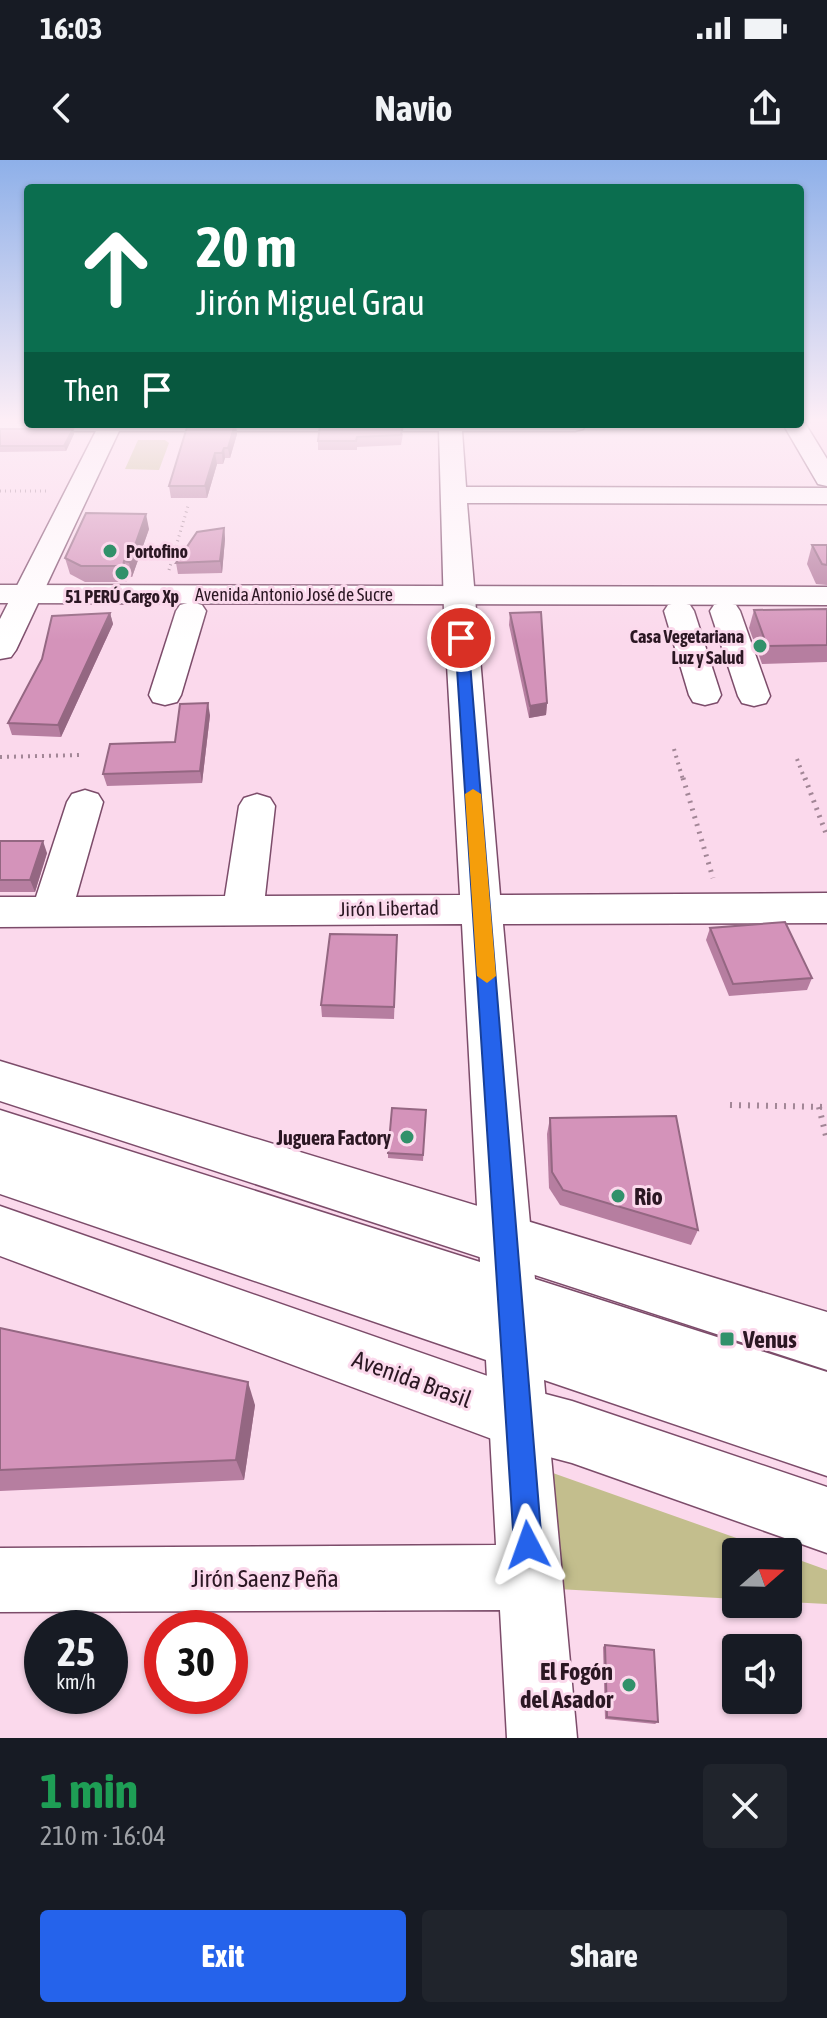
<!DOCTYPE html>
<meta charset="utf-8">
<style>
body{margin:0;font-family:"Asap Condensed",sans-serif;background:#20242c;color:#f1f3f6;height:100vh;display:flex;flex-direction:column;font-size:30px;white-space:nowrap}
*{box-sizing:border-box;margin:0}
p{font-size:26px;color:#9ea1a6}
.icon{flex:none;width:44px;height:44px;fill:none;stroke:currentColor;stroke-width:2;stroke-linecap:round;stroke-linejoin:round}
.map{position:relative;height:1578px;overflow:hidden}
.side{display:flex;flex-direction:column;background:#171b24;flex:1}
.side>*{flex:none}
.top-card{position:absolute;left:24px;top:24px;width:780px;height:244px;border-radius:8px;box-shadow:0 2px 6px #0004;background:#0b6e4f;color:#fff;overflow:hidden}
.needle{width:52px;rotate:70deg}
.tools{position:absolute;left:722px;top:1378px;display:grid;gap:16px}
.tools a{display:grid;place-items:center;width:80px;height:80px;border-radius:8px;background:#171b24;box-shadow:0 2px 6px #0004;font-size:40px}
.speed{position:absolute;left:24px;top:1450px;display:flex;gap:16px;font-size:40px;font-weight:700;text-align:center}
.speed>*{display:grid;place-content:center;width:104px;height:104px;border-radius:50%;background:#171b24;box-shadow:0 2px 6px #0004;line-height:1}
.speed small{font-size:20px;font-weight:400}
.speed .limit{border:12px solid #d22;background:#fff;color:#111}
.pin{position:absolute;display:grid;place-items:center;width:68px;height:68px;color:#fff;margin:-34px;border:4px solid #fff;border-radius:50%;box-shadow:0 2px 8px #0007}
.me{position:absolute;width:88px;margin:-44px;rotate:356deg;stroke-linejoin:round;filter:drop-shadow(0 0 6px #0008)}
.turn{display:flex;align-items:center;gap:28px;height:168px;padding:0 40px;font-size:36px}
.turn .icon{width:104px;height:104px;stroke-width:2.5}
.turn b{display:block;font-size:56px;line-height:68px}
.then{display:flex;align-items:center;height:76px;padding:0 40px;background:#0003;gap:16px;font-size:30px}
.round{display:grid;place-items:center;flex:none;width:84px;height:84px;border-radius:8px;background:#20242c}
.summary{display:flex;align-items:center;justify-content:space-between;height:136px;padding:0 40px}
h1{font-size:48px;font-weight:700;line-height:60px;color:#1e9e55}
.button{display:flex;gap:16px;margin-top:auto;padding:16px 40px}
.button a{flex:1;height:92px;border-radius:8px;background:#2563eb;color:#fff;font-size:32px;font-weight:700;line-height:92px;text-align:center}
.button a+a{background:#20242c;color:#f1f3f6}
.status{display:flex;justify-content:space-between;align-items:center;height:56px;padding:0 40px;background:#171b24;direction:ltr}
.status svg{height:22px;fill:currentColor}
header{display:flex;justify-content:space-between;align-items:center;height:104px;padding:0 40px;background:#171b24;font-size:36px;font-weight:700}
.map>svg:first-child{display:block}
</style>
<div class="status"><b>16:03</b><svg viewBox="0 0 49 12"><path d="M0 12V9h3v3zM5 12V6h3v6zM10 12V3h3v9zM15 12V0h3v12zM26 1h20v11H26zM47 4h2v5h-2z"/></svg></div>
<header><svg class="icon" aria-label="back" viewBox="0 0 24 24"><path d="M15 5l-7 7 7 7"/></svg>Navio<svg class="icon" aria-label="share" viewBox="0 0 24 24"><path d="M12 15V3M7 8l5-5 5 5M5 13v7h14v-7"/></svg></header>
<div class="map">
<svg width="827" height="1578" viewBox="0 0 827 1578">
<rect width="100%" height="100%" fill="#fbd9ec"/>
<g fill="#c3be8d">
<polygon points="138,280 165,280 169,283 159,310 125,309"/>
<polygon points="550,1312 776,1392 736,1392 736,1439 558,1429"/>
<polygon points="788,1396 827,1410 827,1444 788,1442"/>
</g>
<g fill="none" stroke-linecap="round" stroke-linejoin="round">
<defs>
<g id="minor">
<polygon points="0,260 28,260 28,264 586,264 583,269 575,271 462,271 466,327 827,328 827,344 467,343 500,735 827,733 827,763 503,764 535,1119 827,1212 827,1316 544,1220 577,1578 507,1578 500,1450 0,1452 0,1388 496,1385 486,1200 0,1034 0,950 480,1102 462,764 0,767 0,737 36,737 67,642 72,634 85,630 98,634 103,642 76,737 225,736 239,646 244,638 257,634 270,638 275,646 265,736 460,735 444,451 439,271 119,271 16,490 11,497 0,499 0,459 96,271 0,271"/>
<polygon points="800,260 803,260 827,299 827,326 818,324 783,264 800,264"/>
<polygon points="191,442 202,445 206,451 181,535 177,542 165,545 153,542 149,535 176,451 180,445"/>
<polygon points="679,442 690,445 694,451 721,535 717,542 705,545 693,542 689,535 664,451 668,445"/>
<polygon points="725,442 736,445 740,451 770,536 766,543 754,546 742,543 738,536 710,451 714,445"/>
</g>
<g id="major">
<polygon points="0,425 827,427 827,445 0,443"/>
<polygon points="0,901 827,1152 827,1210 0,941"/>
<polygon points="0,1046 519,1227 572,1241 827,1327 827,1393 572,1303 519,1289 0,1096"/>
</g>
</defs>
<use href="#minor" stroke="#7c4c6a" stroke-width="3"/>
<use href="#major" stroke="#7c4c6a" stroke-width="3"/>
<g stroke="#a28696" stroke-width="3" stroke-dasharray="1 4" stroke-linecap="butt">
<polyline points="0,331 47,331"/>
<polyline points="169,410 188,346"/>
</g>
<g stroke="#a28696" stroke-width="4" stroke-dasharray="2 5" stroke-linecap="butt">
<polyline points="674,589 683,620"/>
<polyline points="0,597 80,595"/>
<polyline points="797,599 805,620"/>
</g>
<g stroke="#a28696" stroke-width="5" stroke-dasharray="2 6" stroke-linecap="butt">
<polyline points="683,618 713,718"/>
<polyline points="805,618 827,676"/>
</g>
<g stroke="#a28696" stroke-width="6" stroke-dasharray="2 7" stroke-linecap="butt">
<polyline points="730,945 827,947"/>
<polyline points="819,947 827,980"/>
</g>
<use href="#minor" fill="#fff" fill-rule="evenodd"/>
<use href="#major" fill="#fff" fill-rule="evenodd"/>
</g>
<g fill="#b67ea0">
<polygon points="0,269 73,269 74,274 66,291 0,292"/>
<polygon points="237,274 230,298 225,298 223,304 217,304 207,338 171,338 169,326"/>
<polygon points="403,274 401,285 357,287 357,290 318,290 318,281"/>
<polygon points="224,368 225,379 222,413 178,414 176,403"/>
<polygon points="149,369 132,417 127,417 126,422 85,422 70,414 65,398"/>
<polygon points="812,385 827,385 827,425 816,424 807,404"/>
<polygon points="827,449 827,502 762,504 749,468 754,450"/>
<polygon points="110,453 113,464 61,577 12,575 8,563"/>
<polygon points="510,453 547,543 546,555 529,558 509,465"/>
<polygon points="210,555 202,623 107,626 103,614 175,582"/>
<polygon points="0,681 47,693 35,732 0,732"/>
<polygon points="710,768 812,818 807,830 729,836 706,780"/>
<polygon points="397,775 394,859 322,857 321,845"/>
<polygon points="426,950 423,1001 388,998 388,993"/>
<polygon points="550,958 698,1070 691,1085 560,1045 549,1028 547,974"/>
<polygon points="0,1168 255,1245 244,1320 0,1331"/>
<polygon points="605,1485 658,1562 655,1564 605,1559 603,1487"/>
</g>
<g fill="#946782">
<polygon points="236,264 237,274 230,298 228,288"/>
<polygon points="73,269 74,274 66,291 64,286"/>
<polygon points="224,288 225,298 223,304 222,293"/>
<polygon points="215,293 217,304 207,338 205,326"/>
<polygon points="146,354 149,369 132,417 129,402"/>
<polygon points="224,368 225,379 222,413 220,401"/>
<polygon points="124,401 127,417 126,422 123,406"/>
<polygon points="110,453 113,464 61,577 58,565"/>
<polygon points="208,543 210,555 202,623 200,611"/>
<polygon points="547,543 546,555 529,558 530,546"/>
<polygon points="43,681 47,693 35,732 30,720"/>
<polygon points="248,1222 255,1245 244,1320 236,1300"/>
</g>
<g fill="#d493ba" stroke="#946782" stroke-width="2">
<polygon points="188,264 235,264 228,288 224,288 222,293 215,293 205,326 169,326"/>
<polygon points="320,265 403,265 401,275 357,277 356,281 318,281"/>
<polygon points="0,269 73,269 64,286 0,286"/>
<polygon points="86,353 146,354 129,402 124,401 123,406 81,406 65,398"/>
<polygon points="224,368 220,401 176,403 197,372"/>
<polygon points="812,385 827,385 827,405 822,404"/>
<polygon points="827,449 827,485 767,486 754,450"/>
<polygon points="541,452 547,543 530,546 510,453"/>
<polygon points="110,453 58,565 8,563 42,499 52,456"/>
<polygon points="208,543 200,611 103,614 110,584 175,582 180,544"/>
<polygon points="0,681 43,681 30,720 0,720"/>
<polygon points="785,762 812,818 733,824 710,768"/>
<polygon points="330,774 397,775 394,847 321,845"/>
<polygon points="392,948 426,950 423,995 388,993"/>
<polygon points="676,956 698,1070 563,1030 552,1012 550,958"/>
<polygon points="0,1168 248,1222 236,1300 0,1310"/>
<polygon points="605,1485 654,1490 658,1562 607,1557"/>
</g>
<linearGradient id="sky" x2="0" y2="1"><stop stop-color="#8eb0e9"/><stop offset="0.54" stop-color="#fdeef6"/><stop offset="1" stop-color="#fdeef6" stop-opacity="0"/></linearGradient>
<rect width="827" height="481" fill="url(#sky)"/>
<polygon fill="#2563eb" stroke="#184099" stroke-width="2" points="461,474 468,478 542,1385 538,1395 528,1399 518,1395 514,1385 455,478"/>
<polygon fill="#f59e0b" points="473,629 481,634 496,816 487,823 477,816 465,634"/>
<g fill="#31916a" stroke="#fbd9ec" stroke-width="3">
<circle cx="110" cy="391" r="8"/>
<circle cx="122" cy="413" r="8"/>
<circle cx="760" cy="486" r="8"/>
<circle cx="407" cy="977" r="8"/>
<circle cx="618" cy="1036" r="8"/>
<rect x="719" y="1171" width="16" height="16" rx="4"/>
<circle cx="629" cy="1525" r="8"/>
</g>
<g text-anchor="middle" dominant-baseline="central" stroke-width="6" stroke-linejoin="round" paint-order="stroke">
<g font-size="18" font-weight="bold" fill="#2b1723" stroke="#fbd9ec" text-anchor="start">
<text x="126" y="391">Portofino</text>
<text x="122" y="436" text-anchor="middle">51 PERÚ Cargo Xp</text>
<text x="744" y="476" text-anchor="end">Casa Vegetariana<tspan x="744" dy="21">Luz y Salud</tspan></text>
</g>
<g font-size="18" fill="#2b1723" stroke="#fbd9ec">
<text x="294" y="434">Avenida Antonio José de Sucre</text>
</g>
<g font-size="20" fill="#2b1723" stroke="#fbd9ec">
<text transform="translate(389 748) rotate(-1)">Jirón Libertad</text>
</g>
<g font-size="20" font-weight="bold" fill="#2b1723" stroke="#fbd9ec" text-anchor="end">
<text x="391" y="977">Juguera Factory</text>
</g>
<g font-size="24" font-weight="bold" fill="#2b1723" stroke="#fbd9ec" text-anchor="start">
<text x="634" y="1036">Rio</text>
<text x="743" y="1179">Venus</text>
<text x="613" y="1511" text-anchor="end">El Fogón<tspan x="613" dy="28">del Asador</tspan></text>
</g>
<g font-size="24" fill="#2b1723" stroke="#fbd9ec">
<text transform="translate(412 1219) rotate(20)">Avenida Brasil</text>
<text x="265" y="1418">Jirón Saenz Peña</text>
</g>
</g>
</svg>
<div class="tools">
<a><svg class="needle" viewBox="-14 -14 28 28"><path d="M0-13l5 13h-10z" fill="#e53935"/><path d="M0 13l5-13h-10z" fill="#9ea1a6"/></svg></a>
<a><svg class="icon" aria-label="sound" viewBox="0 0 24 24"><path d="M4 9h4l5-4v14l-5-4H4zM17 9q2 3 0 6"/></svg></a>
</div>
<div class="speed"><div>25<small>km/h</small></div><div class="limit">30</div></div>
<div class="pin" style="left:461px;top:478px;background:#d93025"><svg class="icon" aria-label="arrive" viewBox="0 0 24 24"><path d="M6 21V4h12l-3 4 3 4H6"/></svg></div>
<svg class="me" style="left:528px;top:1385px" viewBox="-20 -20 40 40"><path d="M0-17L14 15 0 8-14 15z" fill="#2563eb" stroke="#fff" stroke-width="4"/></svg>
<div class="top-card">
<div class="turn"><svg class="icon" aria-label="ahead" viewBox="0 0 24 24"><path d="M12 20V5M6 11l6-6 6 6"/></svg><div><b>20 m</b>Jirón Miguel Grau</div></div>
<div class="then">Then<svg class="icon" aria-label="arrive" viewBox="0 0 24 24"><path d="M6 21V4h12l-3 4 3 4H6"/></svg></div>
</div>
</div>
<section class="side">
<div class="summary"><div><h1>1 min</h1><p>210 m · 16:04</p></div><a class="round"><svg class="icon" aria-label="close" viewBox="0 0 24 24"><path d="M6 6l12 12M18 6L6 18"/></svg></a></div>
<div class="button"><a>Exit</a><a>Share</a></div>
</section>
